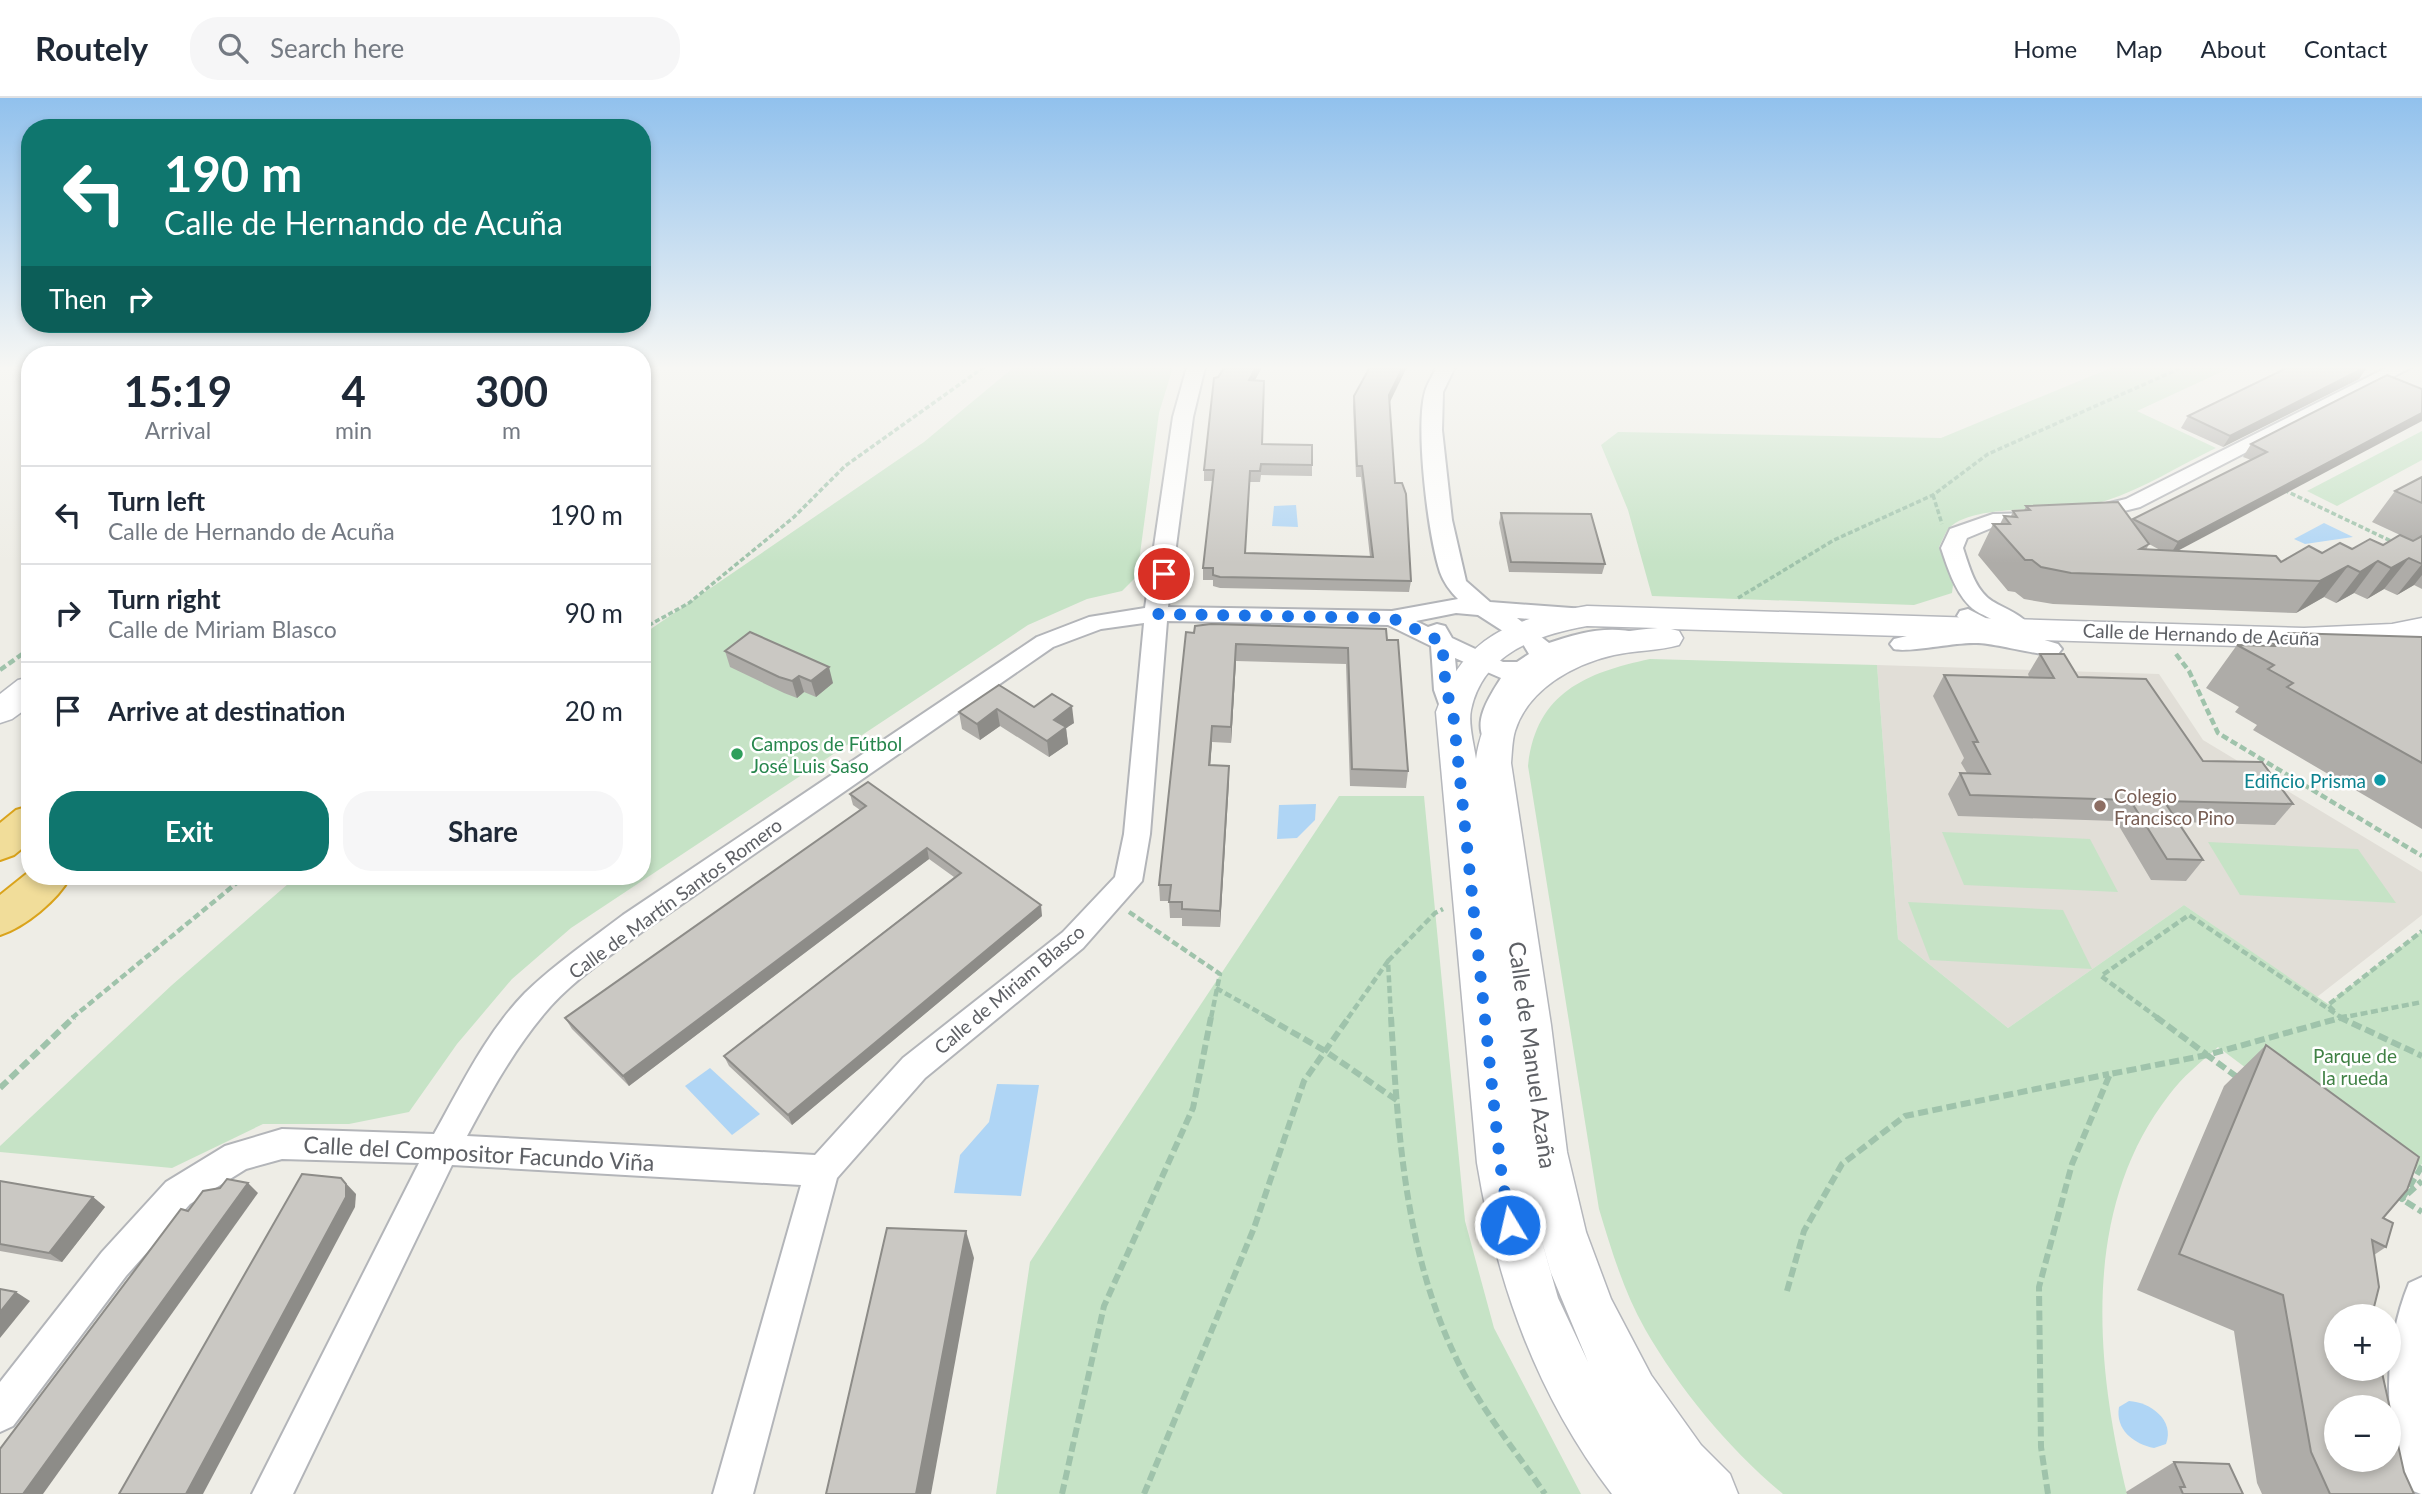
<!DOCTYPE html>
<meta charset="utf-8">
<style>
body{margin:0;font-family:Lato,sans-serif;background:#f6f6f7;color:#1f2937;height:100vh;display:flex;flex-direction:column;font-size:26px;white-space:nowrap}
*{box-sizing:border-box;margin:0}
p{font-size:23px;color:#747a83}
.icon{flex:none;width:38px;height:38px;fill:none;stroke:currentColor;stroke-width:2;stroke-linecap:round;stroke-linejoin:round}
.map{position:relative;flex:1;overflow:hidden}
.drawer{position:absolute;left:21px;top:248px;width:630px;height:539px;display:flex;flex-direction:column;background:#fff;border-radius:28px;box-shadow:0 4px 10px #0003}
.drawer>*{flex:none}
.guide{position:absolute;left:21px;top:21px;width:630px;height:214px;border-radius:28px;box-shadow:0 4px 10px #0003;background:#0f766e;color:#fff;overflow:hidden}
.tools{position:absolute;left:2324px;top:1206px;display:grid;gap:14px}
.tools a{display:grid;place-items:center;width:77px;height:77px;border-radius:50%;background:#fff;box-shadow:0 4px 10px #0003;font-size:35px}
.pin{position:absolute;display:grid;place-items:center;width:60px;height:60px;color:#fff;margin:-30px;border:4px solid #fff;border-radius:50%;box-shadow:0 2px 7px #0007}
.me{position:absolute;width:77px;margin:-38px;rotate:351deg;stroke-linejoin:round;filter:drop-shadow(0 0 5px #0008)}
.turn{display:flex;align-items:center;gap:24px;height:147px;padding:0 28px;font-size:32px}
.turn .icon{width:91px;height:91px;stroke-width:2.5}
.turn b{display:block;font-size:49px;line-height:60px}
.then{display:flex;align-items:center;height:66px;padding:0 28px;background:#0003;gap:14px;font-size:26px}
.eta{display:flex;justify-content:space-evenly;align-items:center;height:119px;text-align:center}
.eta b{font-size:42px;font-weight:700;line-height:49px}
.button{display:flex;gap:14px;margin-top:auto;padding:14px 28px}
.button a{flex:1;height:80px;border-radius:28px;background:#0f766e;color:#fff;font-size:28px;font-weight:700;line-height:80px;text-align:center}
.button a+a{background:#f6f6f7;color:#1f2937}
ul{padding:0;list-style:none}
li{display:flex;align-items:center;gap:21px;height:98px;padding:0 28px;border-top:2px solid #e0e1e3}
li div{flex:1}
li b{display:block;font-size:26px}
li em{font-style:normal}
header{display:flex;align-items:center;gap:42px;box-sizing:border-box;height:98px;padding:0 35px;background:#fff;border-bottom:2px solid #e0e1e3}
header strong{font-size:33px}
nav{display:flex;gap:38px;margin-inline-start:auto;font-size:24px}
.search{width:490px;height:63px;background:#f6f6f7;display:flex;align-items:center;gap:18px;box-sizing:border-box;padding:0 24px;border-radius:28px;color:#747a83;font-size:26px}
.map>svg:first-child{display:block}
</style>
<header>
<strong>Routely</strong>
<div class="search"><svg class="icon" aria-label="search" viewBox="0 0 24 24"><circle cx="10" cy="10" r="6"/><path d="M15 15l6 6"/></svg>Search here</div>
<nav><a>Home</a><a>Map</a><a>About</a><a>Contact</a></nav>
</header>
<div class="map">
<svg width="2422" height="1396" viewBox="0 0 2422 1396">
<rect width="100%" height="100%" fill="#eeede6"/>
<polygon fill="#e1ded7" points="1877,567 2159,576 2203,642 2422,774 2422,817 2317,899 2184,807 2008,930 1898,841"/>
<g fill="#c6e3c6">
<polygon points="1014,269 1173,269 1159,315 1137,478 1122,493 1087,501 1028,527 571,830 512,881 457,946 409,1014 349,1026 263,1026 172,1070 0,1054 0,1048 172,887 296,779 642,779 642,537 924,344"/>
<path d="M 2113,269 L 2232,269 L 2137,313 L 2216,350 C 2180,367 2143,391 2105,403 C 2066,416 1975,403 1949,430 C 1945,435 1942,443 1939,449 L 1953,487 L 1952,495 L 1914,507 L 1652,498 L 1628,412 L 1601,347 L 1618,334 L 1941,340 Z"/>
<polygon points="2422,333 2422,362 2337,408 2307,393"/>
<path d="M 1650,561 L 1877,567 L 1898,841 L 2008,930 L 2184,807 L 2328,906 L 2422,833 L 2422,1066 L 2399,1085 L 2218,949 C 2201,964 2182,979 2169,997 C 2081,1110 2095,1265 2127,1396 L 1783,1396 C 1729,1351 1680,1292 1645,1231 C 1624,1194 1611,1151 1599,1111 L 1528,668 C 1536,595 1585,575 1650,561 Z"/>
<polygon points="1339,698 1424,698 1465,1123 1494,1230 1581,1396 996,1396 1030,1164"/>
<polygon points="1942,734 2090,741 2118,794 1964,787"/>
<polygon points="2208,744 2358,751 2396,805 2240,797"/>
<polygon points="1908,804 2063,812 2092,871 1930,862"/>
</g>
<g fill="#afd5f5">
<polygon points="1296,407 1298,429 1272,428 1274,408"/>
<polygon points="2324,425 2353,439 2305,446 2294,441"/>
<polygon points="1316,706 1315,722 1297,740 1277,741 1279,707"/>
<polygon points="710,970 760,1016 732,1037 685,988"/>
<polygon points="997,986 1039,987 1021,1098 954,1095 960,1057 989,1024"/>
<path d="M 2129,1303 C 2150,1304 2175,1322 2166,1346 L 2154,1350 C 2134,1346 2115,1332 2119,1309 Z"/>
</g>
<g fill="none" stroke-linecap="round" stroke-linejoin="round">
<defs>
<g id="street">
<path d="M 1187,269 L 1205,269 L 1193,319 L 1168,509 L 1392,513 L 1458,501 C 1450,493 1444,485 1440,474 C 1428,437 1415,330 1425,294 C 1427,286 1433,277 1437,269 L 1455,269 L 1443,294 L 1442,332 L 1452,422 L 1466,483 L 1490,504 L 1585,511 L 1593,513 L 1596,518 L 1593,523 L 1585,525 L 1517,520 L 1549,545 C 1578,535 1608,527 1638,535 L 1642,540 L 1638,545 C 1624,549 1609,545 1594,547 C 1565,551 1527,571 1513,599 C 1507,613 1509,629 1502,641 L 1493,644 L 1484,641 C 1473,622 1491,596 1501,580 L 1455,560 L 1458,592 L 1465,614 L 1462,620 L 1444,620 L 1434,592 L 1431,548 L 1388,527 L 1167,523 L 1150,736 L 1142,783 L 1083,850 L 925,980 L 837,1080 L 753,1396 L 713,1396 L 801,1087 L 452,1067 L 293,1396 L 252,1396 L 419,1065 L 282,1061 L 246,1071 L 190,1106 L 126,1178 L 13,1328 L 0,1334 L 0,1284 L 102,1154 L 166,1084 L 225,1048 L 282,1031 L 434,1036 C 461,988 486,935 525,895 C 555,866 590,842 623,817 L 1037,539 L 1089,519 L 1145,510 L 1173,319 ZM 1456,515 L 1478,517 L 1523,546 L 1529,556 L 1517,564 L 1503,564 L 1452,540 L 1445,528 L 1437,526 L 1428,529 L 1416,523 ZM 1144,525 L 1124,736 L 1115,779 L 1063,834 L 903,960 L 815,1057 L 467,1038 C 490,995 513,953 544,916 C 571,883 610,858 643,833 L 1053,549 L 1101,531 Z"/>
<polygon points="2388,269 2412,269 2140,409 2088,422 2078,416 2081,412 2126,401"/>
<path d="M 2039,415 L 2046,417 L 2049,421 L 2046,425 L 1996,428 L 1967,440 L 1963,450 C 1969,468 1975,492 1992,503 C 2007,512 2022,516 2033,531 L 2028,537 L 2058,546 L 2062,551 L 2058,556 C 2045,560 1997,545 1976,545 C 1955,544 1908,555 1894,551 L 1890,546 L 1894,541 L 1937,531 L 1970,530 L 1957,518 L 1960,513 L 1968,511 L 2005,530 C 1996,522 1986,519 1976,513 C 1957,500 1948,471 1941,450 L 1950,431 L 1993,416 Z"/>
<path d="M 2422,1179 L 2422,1396 L 2421,1396 L 2408,1391 C 2382,1327 2383,1248 2409,1185 Z"/>
</g>
<g id="secondary">
<path d="M 1587,508 L 2304,530 L 2392,526 L 2422,520 L 2422,540 L 2392,546 L 2304,550 L 1671,531 L 1679,533 L 1683,540 L 1679,547 C 1658,553 1636,552 1614,557 C 1574,566 1528,591 1515,633 C 1512,643 1512,655 1511,665 L 1551,927 L 1567,1054 L 1586,1134 L 1611,1201 L 1651,1277 L 1701,1347 L 1730,1376 L 1738,1396 L 1612,1396 C 1537,1298 1497,1186 1477,1065 L 1436,614 C 1464,537 1511,521 1587,508 ZM 1587,528 L 1658,530 C 1573,536 1490,566 1476,661 C 1474,646 1468,626 1471,612 C 1483,555 1537,537 1587,528 ZM 1532,1109 L 1551,1175 L 1588,1264 L 1558,1200 Z"/>
<polygon points="30,579 30,608 12,621 0,625 0,596 18,582"/>
</g>
<g id="highway">
<polygon points="30,708 30,744 14,757 0,762 0,725 16,712"/>
<path d="M 30,773 L 30,779 L 70,779 C 58,802 25,829 0,837 L 0,797 Z"/>
</g>
</defs>
<use href="#street" stroke="#b3b5b9" stroke-width="4"/>
<use href="#secondary" stroke="#b5b7bc" stroke-width="3"/>
<use href="#highway" stroke="#daa31b" stroke-width="4"/>
<g stroke="#9fc3ab" stroke-width="3.5" stroke-dasharray="5 2.5" stroke-linecap="butt">
<polyline points="2284,392 2393,444"/>
<polyline points="1933,397 1942,426"/>
<polyline points="1738,500 1834,442 1933,397 1988,356 2183,269"/>
<polyline points="642,531 689,505 794,419 845,368 984,269"/>
<polyline points="26,553 30,550"/>
</g>
<g stroke="#9fc3ab" stroke-width="4.5" stroke-dasharray="7 3.5" stroke-linecap="butt">
<polyline points="2176,556 2189,573 2218,635 2422,758"/>
<polyline points="0,572 28,552"/>
<polyline points="1129,814 1220,876 1211,920"/>
<polyline points="1388,863 1435,815 1443,811"/>
<polyline points="1216,890 1269,920"/>
<polyline points="2334,913 2328,907 2422,833"/>
<polyline points="72,920 244,779"/>
<polyline points="1348,920 1388,863 1391,920"/>
<polyline points="2158,920 2101,878 2189,817 2342,920"/>
<polyline points="2340,920 2422,904"/>
</g>
<g stroke="#9fc3ab" stroke-width="6" stroke-dasharray="10 4.5" stroke-linecap="butt">
<polyline points="1266,919 1325,953 1398,1003"/>
<path d="M 1391,919 C 1398,1036 1405,1155 1457,1262 C 1480,1310 1515,1352 1545,1396"/>
<polyline points="2156,919 2206,956"/>
<polyline points="2339,919 2422,958"/>
<polyline points="2340,920 2347,919"/>
<polyline points="2237,979 2207,957 2340,920"/>
<polyline points="0,990 74,919"/>
<polyline points="2422,1068 2402,1101 2422,1114"/>
<polyline points="2397,1096 2402,1101 2422,1083"/>
<polyline points="1787,1193 1804,1133 1842,1066 1905,1018 2109,976"/>
<polyline points="1062,1396 1104,1208 1193,1010 1211,919"/>
<polyline points="1144,1396 1254,1130 1304,983 1349,919"/>
<polyline points="2048,1396 2041,1349 2039,1189 2072,1066 2110,976 2207,957"/>
</g>
<use href="#street" fill="#fff" fill-rule="evenodd"/>
<use href="#secondary" fill="#fff" fill-rule="evenodd"/>
<use href="#highway" fill="#f1dd9a" fill-rule="evenodd"/>
</g>
<g fill="#aeaca8" fill-rule="evenodd">
<polygon points="1225,269 1262,269 1255,282 1262,346 1312,367 1312,378 1261,377 1260,384 1249,384 1245,455 1370,459 1361,379 1356,379 1353,308 1354,298 1389,304 1395,385 1411,483 1409,494 1220,490 1213,488 1213,482 1203,482 1203,470 1213,383 1204,383 1204,372"/>
<polygon points="2367,269 2359,281 2223,349 2181,330 2188,318"/>
<path d="M 2387,277 L 2177,453 L 2281,464 L 2322,455 L 2413,443 L 2372,424 L 2395,393 L 2422,379 L 2422,491 L 2414,487 L 2397,497 L 2384,491 L 2367,501 L 2354,495 L 2336,505 L 2324,499 L 2296,515 L 2053,506 L 2024,501 L 2015,494 L 2008,493 L 1978,457 L 1993,426 L 2000,426 L 2004,418 L 2011,418 L 2013,413 L 2024,413 L 2026,408 L 2132,424 L 2133,421 L 2251,362 L 2243,359 L 2251,346 ZM 2149,446 L 2160,452 L 2146,452 Z"/>
<polygon points="1501,415 1605,466 1602,476 1509,474 1499,425"/>
<polygon points="1186,534 1387,542 1408,673 1406,690 1350,688 1346,566 1236,563 1231,645 1212,644 1210,667 1229,668 1220,829 1182,828 1182,820 1170,820 1169,803 1160,803 1159,787"/>
<polygon points="2289,535 2422,539 2422,731 2253,632 2257,627 2235,614 2239,609 2206,590 2237,547 2265,548 2270,541 2285,542"/>
<polygon points="725,553 833,585 816,599 804,594 797,600 784,595 730,569"/>
<polygon points="2040,556 2078,579 2203,663 2293,706 2275,727 2178,724 2203,762 2186,783 2151,782 2116,723 1958,718 1948,696 1960,675 1967,675 1961,665 1964,660 1933,598 1944,577 2029,579 2028,576"/>
<polygon points="1034,609 1074,625 1066,630 1068,646 1049,659 1000,628 980,642 962,631 959,614"/>
<polygon points="850,696 1042,818 792,1027 729,968 724,958 954,779 929,761 629,988 572,931 565,920 860,712 853,707"/>
<polygon points="2266,947 2383,1120 2386,1149 2374,1157 2336,1218 2414,1396 2262,1396 2257,1385 2234,1233 2137,1192 2224,988"/>
<polygon points="0,1083 93,1099 105,1109 62,1164 0,1153"/>
<polygon points="2174,1364 2243,1396 2127,1396 2126,1394"/>
</g>
<g fill="#8d8c88">
<polygon points="1256,269 1262,269 1249,293 1249,282"/>
<polygon points="1403,269 1407,269 1388,308 1389,297"/>
<polygon points="2367,269 2359,281 2223,349 2230,338"/>
<polygon points="2422,315 2422,323 2170,457 2178,444"/>
<polygon points="2409,460 2384,491 2367,501 2391,470"/>
<polygon points="2378,463 2354,495 2336,505 2360,474"/>
<polygon points="2422,466 2422,477 2414,487 2397,497"/>
<polygon points="2348,468 2324,499 2296,515 2320,483"/>
<polygon points="1236,546 1236,563 1231,645 1231,629"/>
<polygon points="829,569 833,585 816,599 811,583"/>
<polygon points="799,578 804,594 797,600 792,583"/>
<polygon points="1072,608 1074,625 1066,630 1068,646 1049,659 1047,643 1054,622"/>
<polygon points="997,611 1000,628 980,642 977,626"/>
<polygon points="1212,628 1212,644 1209,683 1209,667"/>
<polygon points="1229,668 1229,684 1220,829 1220,813"/>
<polygon points="927,750 929,761 629,988 623,978"/>
<polygon points="1041,807 1042,818 792,1027 788,1017"/>
<polygon points="341,1080 356,1096 355,1109 203,1396 186,1396"/>
<polygon points="248,1085 258,1095 43,1396 23,1396"/>
<polygon points="93,1099 105,1109 62,1164 49,1155"/>
<polygon points="966,1133 974,1160 931,1396 916,1396"/>
<polygon points="16,1194 30,1203 0,1240 0,1214"/>
</g>
<g fill="#cac8c3" stroke="#8d8c88" stroke-width="2" fill-rule="evenodd">
<polygon points="1225,269 1256,269 1249,282 1264,283 1262,346 1312,347 1312,367 1261,366 1260,373 1250,373 1245,455 1373,459 1362,368 1357,368 1354,298 1370,269 1403,269 1389,297 1395,385 1402,385 1406,396 1411,483 1220,479 1213,477 1213,470 1203,470 1214,372 1204,372 1214,280 1218,279"/>
<polygon points="2289,269 2366,269 2230,338 2188,318"/>
<polygon points="2387,277 2422,291 2422,315 2178,444 2133,421 2267,354 2251,346"/>
<polygon points="2422,379 2422,405 2395,393"/>
<polygon points="2118,404 2149,446 2140,451 2276,458 2281,464 2309,448 2322,455 2340,445 2352,451 2370,441 2383,447 2400,437 2413,443 2422,438 2422,466 2409,460 2391,470 2378,463 2360,474 2348,468 2320,483 2071,475 2041,469 2032,462 2025,462 1993,426 2010,426 2004,418 2017,419 2013,413 2030,412 2026,408"/>
<polygon points="1501,415 1591,416 1605,466 1511,464"/>
<polygon points="1211,526 1386,531 1387,542 1398,542 1408,673 1352,671 1348,550 1236,546 1231,629 1212,628 1209,667 1229,668 1220,813 1182,811 1182,804 1169,804 1171,787 1159,787 1186,534 1194,535 1195,528"/>
<polygon points="750,534 829,569 811,583 799,578 792,583 779,579 725,553"/>
<polygon points="2289,535 2422,539 2422,665 2287,589 2293,585 2268,571 2274,567 2237,547 2275,548 2270,541 2295,542"/>
<polygon points="2040,556 2064,556 2078,579 2146,581 2203,663 2262,664 2293,706 2164,703 2203,762 2167,761 2130,702 1970,697 1960,675 1990,676 1973,644 1978,644 1944,577 2054,580"/>
<polygon points="999,587 1034,609 1052,596 1072,608 1054,622 1066,629 1047,643 997,611 977,626 959,614"/>
<polygon points="868,684 1041,807 788,1017 724,958 961,775 927,750 623,978 565,920 866,708 850,696"/>
<path d="M 2266,947 L 2419,1059 L 2407,1092 L 2383,1120 L 2393,1125 L 2386,1149 L 2372,1142 L 2379,1189 L 2372,1217 L 2373,1218 L 2336,1218 L 2336,1270 L 2381,1270 L 2404,1374 L 2414,1396 L 2330,1396 L 2311,1354 L 2283,1197 L 2179,1156 ZM 2336,1309 L 2389,1309 L 2389,1362 L 2336,1362 Z"/>
<polygon points="302,1076 341,1080 346,1086 346,1099 186,1396 119,1396"/>
<polygon points="227,1081 248,1085 23,1396 0,1396 0,1351 181,1111 188,1113 203,1093 220,1090"/>
<polygon points="0,1083 93,1099 49,1155 0,1146"/>
<polygon points="887,1130 966,1133 916,1396 826,1396"/>
<polygon points="0,1191 16,1194 0,1214"/>
<polygon points="2174,1364 2229,1366 2243,1396 2183,1396 2180,1389 2185,1389"/>
</g>
<linearGradient id="sky" x2="0" y2="1"><stop stop-color="#91c1ed"/><stop offset="0.58" stop-color="#f7f7f4"/><stop offset="1" stop-color="#f7f7f4" stop-opacity="0"/></linearGradient>
<rect width="2422" height="465" fill="url(#sky)"/>
<g fill="none" stroke-linecap="round" stroke-linejoin="round">
<polyline stroke="#1a73e8" stroke-width="12" stroke-dasharray="0 21.6" points="1164,476 1156,516 1392,520 1442,544 1446,592 1453,614 1500,1065 1510,1127"/>
</g>
<circle fill="#2e9e5b" stroke="#fff" stroke-width="2.5" cx="737" cy="656" r="7"/>
<circle fill="#0f9aa8" stroke="#fff" stroke-width="2.5" cx="2380" cy="682" r="7"/>
<circle fill="#8d6e63" stroke="#fff" stroke-width="2.5" cx="2100" cy="708" r="7"/>
<g text-anchor="middle" dominant-baseline="central" stroke-width="5" stroke-linejoin="round" paint-order="stroke">
<g font-size="19" fill="#5e6065" stroke="#fff">
<text transform="translate(2201 536) rotate(2)">Calle de Hernando de Acuña</text>
<text transform="translate(675 800) rotate(-36)">Calle de Martín Santos Romero</text>
<text transform="translate(1009 891) rotate(-40)">Calle de Miriam Blasco</text>
</g>
<g font-size="19" fill="#27864d" stroke="#fff" text-anchor="start">
<text x="751" y="645">Campos de Fútbol<tspan x="751" dy="22">José Luis Saso</tspan></text>
</g>
<g font-size="19" fill="#0d838f" stroke="#fff" text-anchor="end">
<text x="2366" y="682">Edificio Prisma</text>
</g>
<g font-size="19" fill="#785e54" stroke="#fff" text-anchor="start">
<text x="2114" y="697">Colegio<tspan x="2114" dy="22">Francisco Pino</tspan></text>
</g>
<g font-size="19" fill="#408145" stroke="#fff">
<text x="2355" y="957">Parque de<tspan x="2355" dy="22">la rueda</tspan></text>
</g>
<g font-size="23" fill="#5e6065" stroke="#fff">
<text transform="translate(1533 957) rotate(82)">Calle de Manuel Azaña</text>
<text transform="translate(479 1055) rotate(3)">Calle del Compositor Facundo Viña</text>
</g>
</g>
</svg>
<div class="tools">
<a>+</a>
<a>−</a>
</div>
<div class="pin" style="left:1164px;top:476px;background:#d93025"><svg class="icon" aria-label="arrive" viewBox="0 0 24 24"><path d="M6 21V4h12l-3 4 3 4H6"/></svg></div>
<svg class="me" style="left:1510px;top:1127px" viewBox="-20 -20 40 40"><circle r="17" fill="#1a73e8" stroke="#fff" stroke-width="3"/><path d="M0-11L8 9 0 5-8 9z" fill="#fff"/></svg>
<div class="guide">
<div class="turn"><svg class="icon" aria-label="left" viewBox="0 0 24 24"><path d="M17 20v-9H6M10 6l-5 5 5 5"/></svg><div><b>190 m</b>Calle de Hernando de Acuña</div></div>
<div class="then">Then<svg class="icon" aria-label="right" viewBox="0 0 24 24"><path d="M7 20v-9h11M14 6l5 5-5 5"/></svg></div>
</div>
<section class="drawer">
<div class="eta">
<div><b>15:19</b><p>Arrival</p></div>
<div><b>4</b><p>min</p></div>
<div><b>300</b><p>m</p></div>
</div>
<ul>
<li><svg class="icon" aria-label="left" viewBox="0 0 24 24"><path d="M17 20v-9H6M10 6l-5 5 5 5"/></svg><div><b>Turn left</b><p>Calle de Hernando de Acuña</p></div><em>190 m</em></li>
<li><svg class="icon" aria-label="right" viewBox="0 0 24 24"><path d="M7 20v-9h11M14 6l5 5-5 5"/></svg><div><b>Turn right</b><p>Calle de Miriam Blasco</p></div><em>90 m</em></li>
<li><svg class="icon" aria-label="arrive" viewBox="0 0 24 24"><path d="M6 21V4h12l-3 4 3 4H6"/></svg><div><b>Arrive at destination</b></div><em>20 m</em></li>
</ul>
<div class="button"><a>Exit</a><a>Share</a></div>
</section>
</div>
